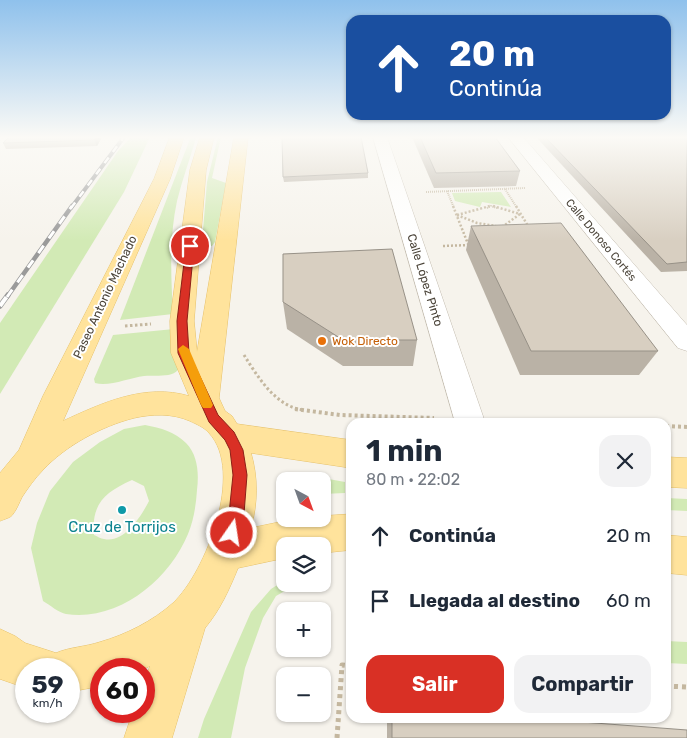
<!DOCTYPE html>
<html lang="es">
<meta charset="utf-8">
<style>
body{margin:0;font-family:Rubik,sans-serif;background:#f2f2f3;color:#1f2937;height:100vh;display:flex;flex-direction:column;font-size:19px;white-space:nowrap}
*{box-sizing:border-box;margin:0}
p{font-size:16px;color:#747a83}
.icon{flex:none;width:28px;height:28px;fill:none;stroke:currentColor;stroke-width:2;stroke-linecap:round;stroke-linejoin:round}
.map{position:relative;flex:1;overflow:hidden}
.panel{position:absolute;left:346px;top:418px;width:325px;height:305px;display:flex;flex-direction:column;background:#fff;border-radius:15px;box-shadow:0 1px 4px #0004}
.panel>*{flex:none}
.hud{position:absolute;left:346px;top:15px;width:325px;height:105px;border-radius:15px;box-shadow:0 1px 4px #0004;background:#1a4fa0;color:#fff;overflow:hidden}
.needle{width:32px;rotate:139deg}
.buttons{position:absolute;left:276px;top:472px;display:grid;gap:10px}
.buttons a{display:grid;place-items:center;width:55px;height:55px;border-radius:10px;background:#fff;box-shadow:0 1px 4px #0004;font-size:25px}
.speed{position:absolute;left:15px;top:658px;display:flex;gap:10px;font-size:25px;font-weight:700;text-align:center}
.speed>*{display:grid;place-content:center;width:65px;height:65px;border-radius:50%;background:#fff;box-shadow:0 1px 4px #0004;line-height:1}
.speed small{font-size:12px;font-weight:400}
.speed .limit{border:8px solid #d22;background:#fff;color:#111}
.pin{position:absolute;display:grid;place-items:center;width:42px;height:42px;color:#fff;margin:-21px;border:2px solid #fff;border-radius:50%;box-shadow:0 1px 5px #0007}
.me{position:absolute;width:55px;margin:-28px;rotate:13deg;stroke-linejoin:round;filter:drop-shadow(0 0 4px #0008)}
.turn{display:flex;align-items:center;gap:18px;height:105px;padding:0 20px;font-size:22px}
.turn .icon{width:65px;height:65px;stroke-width:2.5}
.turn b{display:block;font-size:35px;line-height:42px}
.round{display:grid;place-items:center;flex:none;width:52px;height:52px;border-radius:15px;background:#f2f2f3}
.summary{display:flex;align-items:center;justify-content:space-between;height:85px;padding:0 20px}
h1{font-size:30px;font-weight:700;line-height:38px}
.action{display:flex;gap:10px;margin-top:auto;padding:10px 20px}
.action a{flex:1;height:58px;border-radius:15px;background:#d93025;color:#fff;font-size:20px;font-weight:700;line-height:58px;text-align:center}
.action a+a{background:#f2f2f3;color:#1f2937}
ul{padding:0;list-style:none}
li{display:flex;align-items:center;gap:15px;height:65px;padding:0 20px}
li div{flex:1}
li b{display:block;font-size:19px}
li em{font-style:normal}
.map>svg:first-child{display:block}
</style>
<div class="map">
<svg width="687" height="738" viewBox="0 0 687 738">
<rect width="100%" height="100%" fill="#f6f3ec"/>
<g fill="#d2eab5" fill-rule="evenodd">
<polygon points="131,137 150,137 124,192 0,394 0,323 118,151"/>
<polygon points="218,137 221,137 212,178 226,183 215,242 212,246 206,246 202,242 207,182"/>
<path d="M 196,138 C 190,159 182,180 177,201 C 169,238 171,276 173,314 L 120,320 L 190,139 Z"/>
<polygon points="501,192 511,207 482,202 480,207 455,201 452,193"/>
<path d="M 174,329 C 175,337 183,364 178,370 C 171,378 154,375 144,376 C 129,378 109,387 95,383 L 94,379 L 113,335 Z"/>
<path d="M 145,425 C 161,428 175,432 186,443 C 198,455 199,474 197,490 C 196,505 194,519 188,534 C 169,580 118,622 66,614 C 59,613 50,605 43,601 L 31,548 L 37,523 L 50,491 L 73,462 L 100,442 L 124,429 ZM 132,480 L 144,486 L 149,501 C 142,515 124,544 104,539 C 101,539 97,536 94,535 C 91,504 105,492 132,480 Z"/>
<polygon points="290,472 345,482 345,493 323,494 322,481 289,481"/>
<polygon points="666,498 687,499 687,511 666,510"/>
<polygon points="285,580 285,584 297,584 276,596 263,618 245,668 231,738 198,738 204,719 251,612 271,589"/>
<polygon points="666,641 687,642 687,664 666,663"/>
</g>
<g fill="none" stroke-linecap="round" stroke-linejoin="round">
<defs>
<g id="minor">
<polygon points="373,137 387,137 485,422 455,422"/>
<polygon points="508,137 523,137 687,325 687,351 678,348"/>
</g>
<g id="primary">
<path d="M 170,137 L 184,137 L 170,179 L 63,421 C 102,403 145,383 189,396 L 171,353 L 170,321 L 190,170 L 200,137 L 214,137 L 206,170 L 194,321 L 197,352 L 234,137 L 248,137 L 219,398 L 225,411 L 232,416 L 237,424 L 351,440 L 351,468 L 251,453 C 258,477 258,503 251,528 L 294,519 L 322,519 L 322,516 L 351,514 L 351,550 L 322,553 L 322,546 L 285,546 L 285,558 L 238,568 C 229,590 220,610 205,628 L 172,738 L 124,738 L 133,711 L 144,711 L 144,682 L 150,666 L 144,669 L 101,669 L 101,686 L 69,692 L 69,669 L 26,669 L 26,688 L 0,679 L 0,629 L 15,636 L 25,643 L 56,653 C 70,647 85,647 100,642 C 125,635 153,621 173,603 C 206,572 245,471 209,433 C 204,427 196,424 190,421 C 172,413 152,414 134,418 C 102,426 65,446 43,470 C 35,478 28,488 22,497 C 19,503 17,509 13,514 C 11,518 4,519 0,521 L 0,473 L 19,450 L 43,396 L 154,179 Z"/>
<polygon points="666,457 687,458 687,488 666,487"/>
<polygon points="666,535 687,537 687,575 666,573"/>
</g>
</defs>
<use href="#minor" stroke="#c2bbae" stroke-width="1"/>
<use href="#primary" stroke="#e6c16a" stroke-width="1"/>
<g stroke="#c4b79f" stroke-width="2" stroke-dasharray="1 1" stroke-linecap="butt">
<polyline points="505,189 517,208"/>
<polyline points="447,191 454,208"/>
<polyline points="426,192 525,188"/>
<polyline points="487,208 491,206 497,208"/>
</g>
<g stroke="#c4b79f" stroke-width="2.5" stroke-dasharray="2 2" stroke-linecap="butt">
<polyline points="453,206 468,244"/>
<polyline points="493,206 520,214"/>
<polyline points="516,206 528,226"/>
<polyline points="457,215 477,223 496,226"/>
<polyline points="457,215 490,206"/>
<polyline points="502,227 520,214"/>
<polyline points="443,246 469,245"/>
</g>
<g stroke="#c4b79f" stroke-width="3" stroke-dasharray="2.5 2.5" stroke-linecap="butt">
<polyline points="125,326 151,324"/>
<path d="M 244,355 C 258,377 275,406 303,410"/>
</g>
<g stroke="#c4b79f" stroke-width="4" stroke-dasharray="3 3" stroke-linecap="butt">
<polyline points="295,409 340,415 434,418"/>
<polyline points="501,420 573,422"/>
<polyline points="666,426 687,427"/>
</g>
<g stroke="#c4b79f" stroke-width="5" stroke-dasharray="4 4" stroke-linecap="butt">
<polyline points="666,686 687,687"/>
<polyline points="337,738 342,665 351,666"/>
</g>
<use href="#minor" fill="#fff" fill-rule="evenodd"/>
<use href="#primary" fill="#ffe39c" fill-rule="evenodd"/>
<defs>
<polyline id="rail-far2" points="71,208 124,137"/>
<polyline id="rail-far1" points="7,297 72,206"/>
<polyline id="rail" points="0,306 8,295"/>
</defs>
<use href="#rail-far2" stroke="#9a9a9a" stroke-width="4"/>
<use href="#rail-far1" stroke="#9a9a9a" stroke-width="4.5"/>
<use href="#rail" stroke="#9a9a9a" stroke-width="5.5"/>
<use href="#rail-far2" stroke="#fff" stroke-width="2.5" stroke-dasharray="7" stroke-linecap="butt"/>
<use href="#rail-far1" stroke="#fff" stroke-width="3" stroke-dasharray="9" stroke-linecap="butt"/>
<use href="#rail" stroke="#fff" stroke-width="4" stroke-dasharray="11" stroke-linecap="butt"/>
</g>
<g fill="#bab2a6">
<polygon points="102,137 97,146 6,149 3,143"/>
<polygon points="412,137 495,137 520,171 516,186 434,188"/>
<polygon points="536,137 687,137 687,271 661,272"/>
<polygon points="368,173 368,178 284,182 283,177"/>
<polygon points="471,226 658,351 639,375 520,375 466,250"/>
<polygon points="283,302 417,340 413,366 343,366 287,329"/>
<polygon points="387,718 529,718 687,738 387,738"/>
</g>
<polygon fill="#979187" points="97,137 102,137 97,146 94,140"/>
<g fill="#d8cfc1" stroke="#979187">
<polygon points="9,137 97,137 94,140 3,143"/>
<polygon points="282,137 361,137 368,173 283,177"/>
<polygon points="420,137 495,137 520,171 436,173"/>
<polygon points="545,137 687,137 687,262 667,264"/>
<polygon points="561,223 658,351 531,351 471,226"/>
<polygon points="392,249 417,340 343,340 283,302 283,254"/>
<polygon points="392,718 529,718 687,730 687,738 392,738"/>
</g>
<linearGradient id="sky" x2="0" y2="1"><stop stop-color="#8fc1ec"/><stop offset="0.57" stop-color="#fbfaf6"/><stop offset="1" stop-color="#fbfaf6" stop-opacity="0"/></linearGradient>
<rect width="687" height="241" fill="url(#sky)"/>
<polygon fill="#d93025" stroke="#8d1f18" points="190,243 194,246 187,321 189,353 218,415 234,432 243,450 247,475 244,514 237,538 232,541 226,538 224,533 229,514 233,475 230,450 225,440 209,422 178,353 177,321 186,246"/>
<polygon fill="#f59e0b" points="183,345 189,349 213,405 211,408 203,408 201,405 178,349"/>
<circle fill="#e8710a" stroke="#fff" stroke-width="2" cx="322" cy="341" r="5"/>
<circle fill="#0f9aa8" stroke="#fff" stroke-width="2" cx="122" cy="510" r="5"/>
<g text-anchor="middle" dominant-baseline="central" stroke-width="4" stroke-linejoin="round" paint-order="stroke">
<g font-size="11" fill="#4b4439" stroke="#fff">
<text transform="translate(601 240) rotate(50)">Calle Donoso Cortés</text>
</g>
<g font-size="12" fill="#4b4439" stroke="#fff">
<text transform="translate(425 280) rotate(73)">Calle López Pinto</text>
<text transform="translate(105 297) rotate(-65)">Paseo Antonio Machado</text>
</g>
<g font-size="12" fill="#c56008" stroke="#fff" text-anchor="start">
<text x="332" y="341">Wok Directo</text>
</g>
<g font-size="15" fill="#0d838f" stroke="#fff">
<text x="122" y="527">Cruz de Torrijos</text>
</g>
</g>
</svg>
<div class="buttons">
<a><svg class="needle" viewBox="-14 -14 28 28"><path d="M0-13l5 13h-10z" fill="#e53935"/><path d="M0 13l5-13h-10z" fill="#747a83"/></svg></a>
<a><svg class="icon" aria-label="layers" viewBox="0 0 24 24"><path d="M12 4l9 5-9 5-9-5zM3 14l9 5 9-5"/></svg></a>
<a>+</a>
<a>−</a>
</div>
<div class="speed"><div>59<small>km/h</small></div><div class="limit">60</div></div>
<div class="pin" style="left:190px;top:246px;background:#d93025"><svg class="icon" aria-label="arrive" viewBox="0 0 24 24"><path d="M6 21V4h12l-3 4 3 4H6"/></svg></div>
<svg class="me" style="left:232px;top:533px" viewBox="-20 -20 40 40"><circle r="17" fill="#d93025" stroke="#fff" stroke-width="3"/><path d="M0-11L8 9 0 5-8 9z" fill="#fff"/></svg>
<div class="hud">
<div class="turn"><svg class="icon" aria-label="ahead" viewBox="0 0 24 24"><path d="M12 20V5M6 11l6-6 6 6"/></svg><div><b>20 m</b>Continúa</div></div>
</div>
<section class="panel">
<div class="summary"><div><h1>1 min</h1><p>80 m · 22:02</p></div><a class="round"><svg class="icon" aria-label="close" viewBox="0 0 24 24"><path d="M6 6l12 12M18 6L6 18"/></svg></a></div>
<ul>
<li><svg class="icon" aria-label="ahead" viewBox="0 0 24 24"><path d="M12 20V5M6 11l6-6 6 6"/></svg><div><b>Continúa</b></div><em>20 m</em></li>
<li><svg class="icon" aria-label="arrive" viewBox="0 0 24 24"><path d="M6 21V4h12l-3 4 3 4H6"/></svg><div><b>Llegada al destino</b></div><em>60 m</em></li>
</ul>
<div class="action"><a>Salir</a><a>Compartir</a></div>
</section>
</div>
